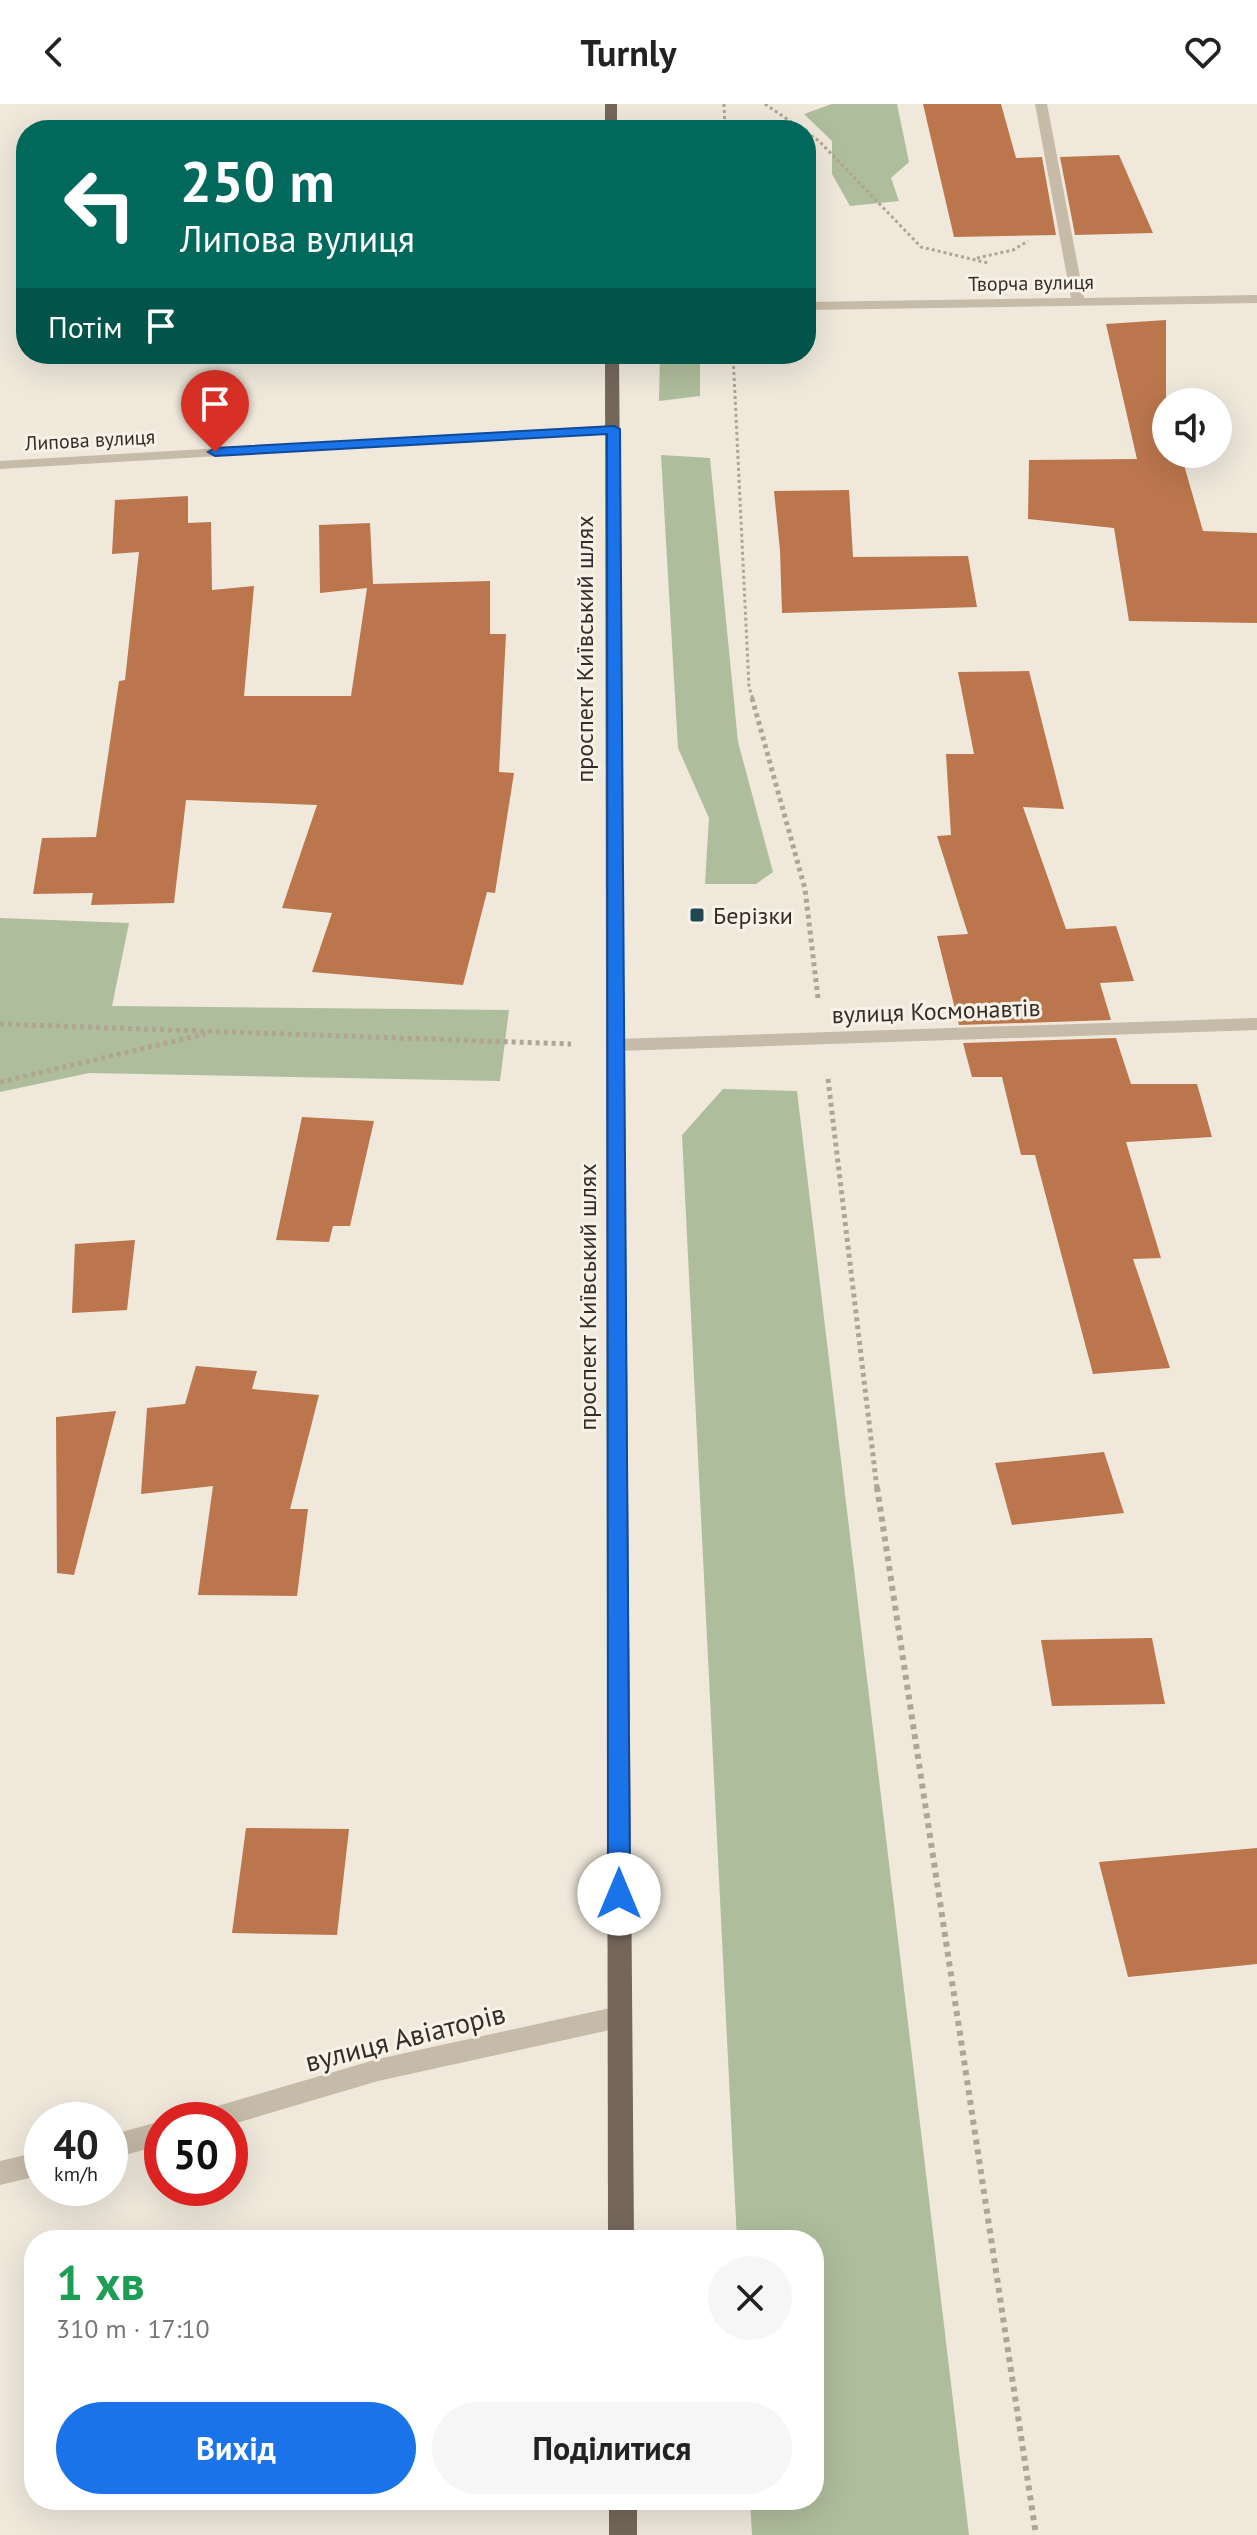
<!DOCTYPE html>
<html lang="uk">
<meta charset="utf-8">
<style>
body{margin:0;font-family:"PT Sans",sans-serif;background:#f6f6f6;color:#222;height:100vh;display:flex;flex-direction:column;font-size:30px;white-space:nowrap}
*{box-sizing:border-box;margin:0}
p{font-size:26px;color:#767676}
.icon{flex:none;width:44px;height:44px;fill:none;stroke:currentColor;stroke-width:2;stroke-linecap:round;stroke-linejoin:round}
.map{position:relative;flex:1;overflow:hidden}
.drawer{position:absolute;left:24px;top:2126px;width:800px;height:280px;display:flex;flex-direction:column;background:#fff;border-radius:32px;box-shadow:0 8px 32px #0002}
.drawer>*{flex:none}
.hud{position:absolute;left:16px;top:16px;width:800px;height:244px;border-radius:32px;box-shadow:0 8px 32px #0002;background:#00695c;color:#fff;overflow:hidden}
.fabs{position:absolute;left:1152px;top:284px;display:grid;gap:16px}
.fabs a{display:grid;place-items:center;width:80px;height:80px;border-radius:50%;background:#fff;box-shadow:0 8px 32px #0002;font-size:40px}
.speed{position:absolute;left:24px;top:1998px;display:flex;gap:16px;font-size:40px;font-weight:700;text-align:center}
.speed>*{display:grid;place-content:center;width:104px;height:104px;border-radius:50%;background:#fff;box-shadow:0 8px 32px #0002;line-height:1}
.speed small{font-size:20px;font-weight:400}
.speed .limit{border:12px solid #d22;background:#fff;color:#111}
.pin{position:absolute;display:grid;place-items:center;width:68px;height:68px;color:#fff;margin:-82px -34px;border-radius:50% 50% 50% 0;rotate:-45deg;box-shadow:0 0 8px #0007}
.pin .icon{rotate:45deg}
.me{position:absolute;width:88px;margin:-44px;rotate:0deg;stroke-linejoin:round;filter:drop-shadow(0 0 6px #0008)}
.turn{display:flex;align-items:center;gap:28px;height:168px;padding:0 32px;font-size:36px}
.turn .icon{width:104px;height:104px;stroke-width:2.5}
.turn b{display:block;font-size:56px;line-height:68px}
.then{display:flex;align-items:center;height:76px;padding:0 32px;background:#0003;gap:16px;font-size:30px}
.round{display:grid;place-items:center;flex:none;width:84px;height:84px;border-radius:42px;background:#f6f6f6}
.overview{display:flex;align-items:center;justify-content:space-between;height:136px;padding:0 32px}
h1{font-size:48px;font-weight:700;line-height:60px;color:#1e9e55}
.cta{display:flex;gap:16px;margin-top:auto;padding:16px 32px}
.cta a{flex:1;height:92px;border-radius:48px;background:#1a73e8;color:#fff;font-size:32px;font-weight:700;line-height:92px;text-align:center}
.cta a+a{background:#f6f6f6;color:#222}
header{display:flex;justify-content:space-between;align-items:center;height:104px;padding:0 32px;background:#fff;font-size:36px;font-weight:700}
.map>svg:first-child{display:block}
</style>
<header><svg class="icon" aria-label="back" viewBox="0 0 24 24"><path d="M15 5l-7 7 7 7"/></svg>Turnly<svg class="icon" aria-label="heart" viewBox="0 0 24 24"><path d="M12 20l-8-8c-3-5 5-10 8-4 3-6 11-1 8 4z"/></svg></header>
<div class="map">
<svg width="1257" height="2431" viewBox="0 0 1257 2431">
<rect width="100%" height="100%" fill="#efe8db"/>
<g fill="#aebd9c">
<polygon points="832,0 897,0 909,58 891,74 899,97 850,102 832,70 832,37 804,10"/>
<polygon points="660,250 700,250 700,292 659,297"/>
<polygon points="661,351 710,354 738,638 773,768 756,780 705,780 709,714 678,644"/>
<polygon points="0,814 129,819 112,902 509,906 500,977 89,969 0,988"/>
<polygon points="723,985 797,987 969,2431 752,2431 750,2396 814,2396 814,2136 737,2136 682,1031"/>
</g>
<g fill="#bb764d">
<polygon points="923,0 1001,0 1016,54 1042,53 1056,131 954,133"/>
<polygon points="1119,51 1153,129 1075,131 1060,53"/>
<polygon points="1166,216 1166,354 1182,354 1203,427 1257,429 1257,519 1129,517 1114,424 1028,415 1029,356 1137,355 1106,220"/>
<polygon points="849,386 853,453 968,452 977,503 782,509 780,446 774,387"/>
<polygon points="188,392 188,419 211,418 212,486 254,482 244,592 351,592 367,484 320,489 319,421 370,419 373,480 490,477 490,530 506,530 499,668 514,669 495,789 487,788 463,881 312,868 332,809 282,804 317,701 186,696 174,799 91,801 93,789 33,790 42,734 96,733 119,577 125,576 139,448 112,450 115,396"/>
<polygon points="1029,567 1064,705 1023,703 1066,825 1116,822 1134,877 1100,879 1111,916 959,921 937,832 968,830 937,732 951,731 946,650 974,650 958,568"/>
<polygon points="1116,934 1131,980 1197,980 1212,1033 1126,1038 1161,1154 1133,1155 1170,1264 1093,1270 1035,1051 1021,1051 1002,973 972,973 963,939"/>
<polygon points="302,1013 374,1017 350,1122 333,1122 329,1138 276,1136"/>
<polygon points="135,1136 127,1206 72,1209 75,1140"/>
<polygon points="196,1262 257,1267 252,1285 319,1291 290,1405 308,1405 297,1492 198,1491 213,1382 141,1390 147,1304 185,1300"/>
<polygon points="116,1307 74,1471 57,1469 56,1313"/>
<polygon points="1104,1348 1124,1409 1012,1421 995,1359"/>
<polygon points="1152,1534 1165,1600 1052,1602 1041,1536"/>
<polygon points="246,1724 349,1725 337,1831 232,1829"/>
<polygon points="1257,1744 1257,1860 1128,1873 1099,1758"/>
</g>
<g fill="none" stroke-linecap="round" stroke-linejoin="round">
<g stroke="#b2a492" stroke-width="3" stroke-dasharray="3 3" stroke-linecap="butt">
<polyline points="724,0 725,26"/>
<polyline points="765,0 803,26"/>
<polyline points="806,28 819,37 921,143 988,159"/>
<polyline points="977,154 1013,146 1028,137"/>
<polyline points="733,250 749,583 753,596"/>
</g>
<g stroke="#b2a492" stroke-width="5" stroke-dasharray="4 4" stroke-linecap="butt">
<polyline points="752,594 805,785 818,894"/>
<polyline points="0,920 571,940"/>
<polyline points="828,975 877,1385"/>
<polyline points="0,978 205,930"/>
</g>
<polyline stroke="#b2a492" stroke-width="6" stroke-dasharray="5 5" stroke-linecap="butt" points="877,1383 1036,2431"/>
<g fill="#c6baa8" fill-rule="evenodd">
<polygon points="1035,0 1047,0 1084,194 1257,191 1257,199 806,206 806,198 1071,194"/>
<polygon points="614,321 621,325 619,328 0,365 0,357"/>
<polygon points="1257,914 1257,926 616,947 607,941 616,935"/>
<polygon points="619,1902 628,1905 631,1913 628,1921 619,1924 378,1977 230,2021 230,2016 194,2016 198,2008 207,2005 378,1955"/>
<polygon points="162,2017 162,2041 110,2055 110,2031"/>
<polygon points="42,2047 42,2071 0,2081 0,2057"/>
</g>
<g fill="#74665a" fill-rule="evenodd">
<rect x="605" y="0" width="12" height="26"/>
<polygon points="605,250 619,250 634,2136 608,2136"/>
<rect x="609" y="2396" width="28" height="35"/>
</g>
</g>
<polygon fill="#1a73e8" stroke="#114b97" stroke-width="2" points="614,322 620,325 630,1790 626,1797 619,1799 611,1797 608,1790 607,330 215,352 208,348 215,344"/>
<rect fill="#214852" stroke="#f7f2e7" stroke-width="3" x="689" y="803" width="16" height="16" rx="4"/>
<g text-anchor="middle" dominant-baseline="central" stroke-width="6" stroke-linejoin="round" paint-order="stroke">
<g font-size="20" fill="#342d28" stroke="#f7f2e7">
<text transform="translate(1031 179) rotate(-1)">Творча вулиця</text>
<text transform="translate(90 336) rotate(-3)">Липова вулиця</text>
</g>
<g font-size="24" fill="#342d28" stroke="#f7f2e7">
<text transform="translate(584 545) rotate(-90)">проспект Київський шлях</text>
<text transform="translate(936 907) rotate(-2)">вулиця Космонавтів</text>
<text transform="translate(587 1193) rotate(-90)">проспект Київський шлях</text>
</g>
<g font-size="24" fill="#342d28" stroke="#f7f2e7" text-anchor="start">
<text x="713" y="811">Берізки</text>
</g>
<g font-size="28" fill="#342d28" stroke="#f7f2e7">
<text transform="translate(405 1933) rotate(-14)">вулиця Авіаторів</text>
</g>
</g>
</svg>
<div class="fabs">
<a><svg class="icon" aria-label="sound" viewBox="0 0 24 24"><path d="M4 9h4l5-4v14l-5-4H4zM17 9q2 3 0 6"/></svg></a>
</div>
<div class="speed"><div>40<small>km/h</small></div><div class="limit">50</div></div>
<div class="pin" style="left:215px;top:348px;background:#d93025"><svg class="icon" aria-label="arrive" viewBox="0 0 24 24"><path d="M6 21V4h12l-3 4 3 4H6"/></svg></div>
<svg class="me" style="left:619px;top:1790px" viewBox="-20 -20 40 40"><circle r="19" fill="#fff"/><path d="M0-13L10 11 0 6-10 11z" fill="#1a73e8"/></svg>
<div class="hud">
<div class="turn"><svg class="icon" aria-label="left" viewBox="0 0 24 24"><path d="M17 20v-9H6M10 6l-5 5 5 5"/></svg><div><b>250 m</b>Липова вулиця</div></div>
<div class="then">Потім<svg class="icon" aria-label="arrive" viewBox="0 0 24 24"><path d="M6 21V4h12l-3 4 3 4H6"/></svg></div>
</div>
<section class="drawer">
<div class="overview"><div><h1>1 хв</h1><p>310 m · 17:10</p></div><a class="round"><svg class="icon" aria-label="close" viewBox="0 0 24 24"><path d="M6 6l12 12M18 6L6 18"/></svg></a></div>
<div class="cta"><a>Вихід</a><a>Поділитися</a></div>
</section>
</div>
